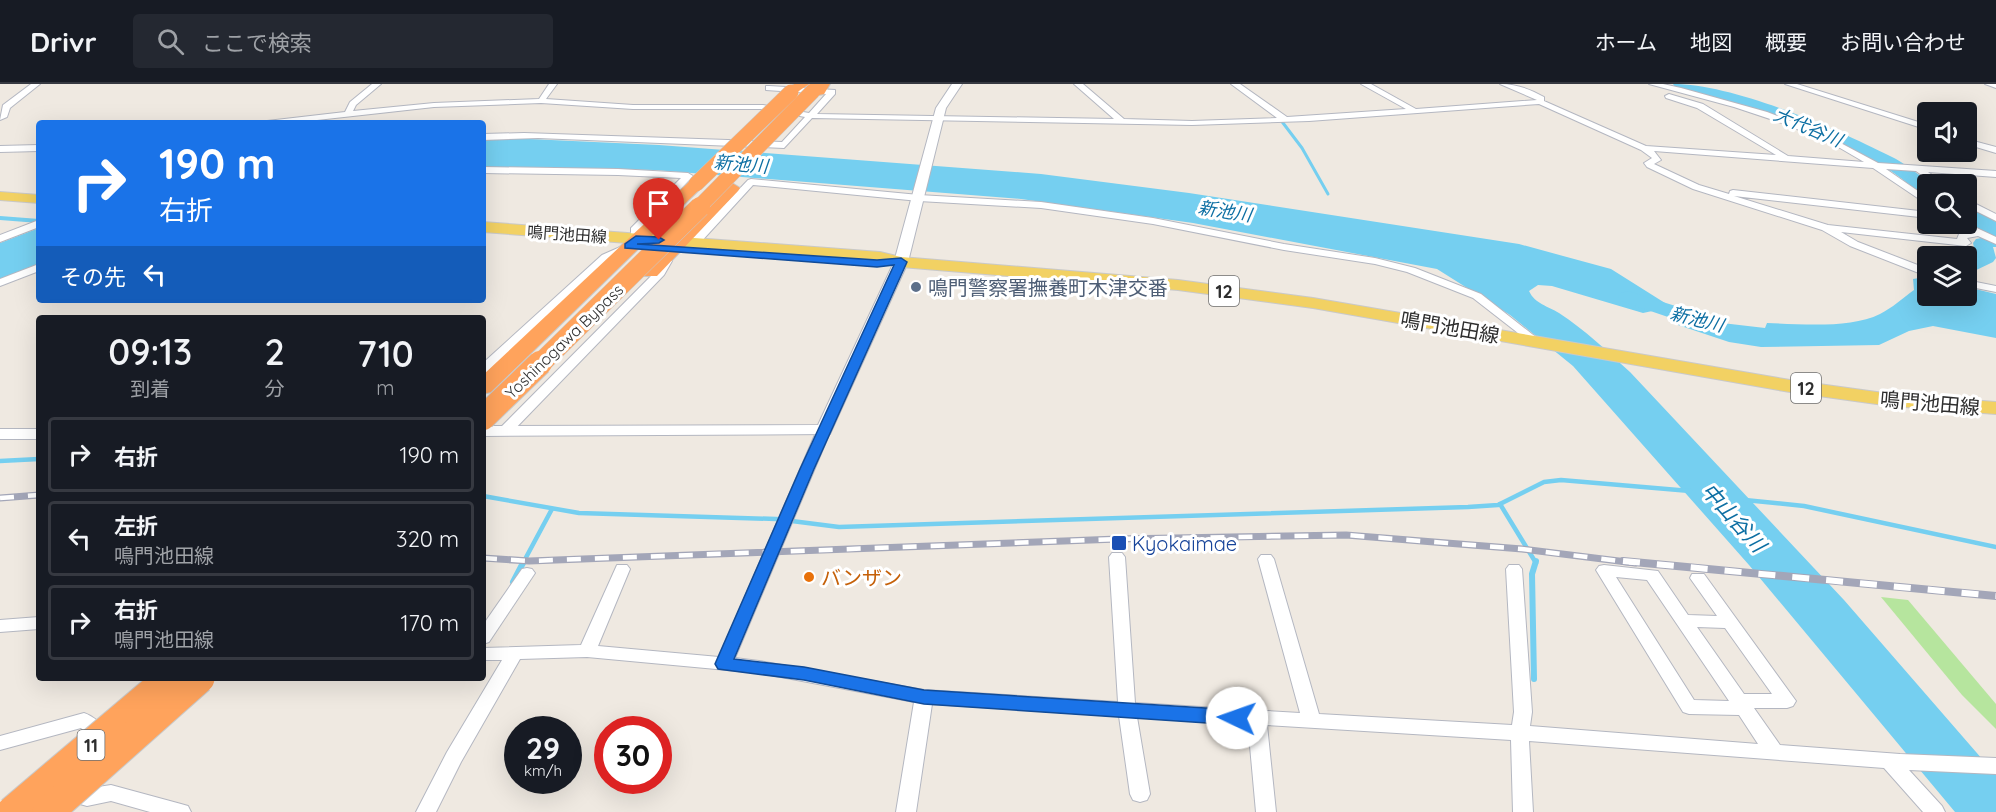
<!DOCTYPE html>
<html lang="ja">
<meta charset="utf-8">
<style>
body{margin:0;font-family:Quicksand,"Noto Sans JP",sans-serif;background:#242831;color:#f1f3f6;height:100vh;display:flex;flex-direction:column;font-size:22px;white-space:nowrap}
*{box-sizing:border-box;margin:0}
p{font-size:20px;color:#9ea1a6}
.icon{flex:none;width:33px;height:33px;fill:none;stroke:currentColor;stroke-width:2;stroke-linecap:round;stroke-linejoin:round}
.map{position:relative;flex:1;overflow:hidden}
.details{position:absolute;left:36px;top:231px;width:450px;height:366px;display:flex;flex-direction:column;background:#171b24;border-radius:6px;box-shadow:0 6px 24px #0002}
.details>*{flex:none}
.hud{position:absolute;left:36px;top:36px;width:450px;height:183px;border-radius:6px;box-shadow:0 6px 24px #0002;background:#1a73e8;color:#fff;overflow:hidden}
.controls{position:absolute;left:1917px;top:18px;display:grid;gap:12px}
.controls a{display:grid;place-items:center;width:60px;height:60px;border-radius:6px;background:#171b24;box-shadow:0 6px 24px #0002;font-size:30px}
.speed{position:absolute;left:504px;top:632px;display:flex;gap:12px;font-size:30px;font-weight:700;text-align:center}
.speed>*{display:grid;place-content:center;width:78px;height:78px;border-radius:50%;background:#171b24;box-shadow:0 6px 24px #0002;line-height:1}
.speed small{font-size:15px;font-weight:400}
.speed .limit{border:9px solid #d22;background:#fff;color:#111}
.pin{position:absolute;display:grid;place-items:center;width:51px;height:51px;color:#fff;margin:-62px -26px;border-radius:50% 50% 50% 0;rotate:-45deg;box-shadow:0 0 6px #0007}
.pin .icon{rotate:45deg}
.me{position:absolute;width:66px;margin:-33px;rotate:273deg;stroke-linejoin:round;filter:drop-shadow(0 0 4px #0008)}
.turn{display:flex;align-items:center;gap:21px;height:126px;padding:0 24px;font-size:27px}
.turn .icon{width:78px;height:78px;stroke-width:2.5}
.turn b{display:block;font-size:42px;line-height:51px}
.then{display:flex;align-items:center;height:57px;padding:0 24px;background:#0003;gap:12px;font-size:22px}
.eta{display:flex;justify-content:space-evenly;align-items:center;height:102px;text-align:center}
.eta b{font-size:36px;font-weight:600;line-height:42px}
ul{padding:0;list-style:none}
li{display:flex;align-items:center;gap:18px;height:75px;margin:0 12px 9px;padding:0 12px;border:3px solid #363941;border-radius:6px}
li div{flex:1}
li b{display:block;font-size:22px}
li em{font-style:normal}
header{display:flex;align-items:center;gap:36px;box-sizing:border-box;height:84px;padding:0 30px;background:#171b24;border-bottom:2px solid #363941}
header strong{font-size:28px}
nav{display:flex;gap:33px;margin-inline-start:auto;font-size:21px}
.search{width:420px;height:54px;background:#242831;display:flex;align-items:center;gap:15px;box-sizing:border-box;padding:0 21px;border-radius:6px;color:#9ea1a6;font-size:22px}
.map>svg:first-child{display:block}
</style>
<header>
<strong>Drivr</strong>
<div class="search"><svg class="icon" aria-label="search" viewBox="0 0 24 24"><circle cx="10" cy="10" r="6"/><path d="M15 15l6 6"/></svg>ここで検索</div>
<nav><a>ホーム</a><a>地図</a><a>概要</a><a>お問い合わせ</a></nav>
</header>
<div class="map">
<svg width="1996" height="728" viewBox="0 0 1996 728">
<rect width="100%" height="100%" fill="#efe9e1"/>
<polygon fill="#b6e59e" points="1881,513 1908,516 1996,620 1996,645 1962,611"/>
<g fill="#75cff0">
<path d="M 506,54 L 659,61 L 1041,90 L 1189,109 L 1519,160 L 1611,185 L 1665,219 L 1657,226 L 1643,229 L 1552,202 L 1538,201 L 1529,207 C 1535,220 1548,222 1559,229 C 1585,246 1607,267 1630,288 L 1844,516 L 1996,691 L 1996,728 L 1955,728 L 1749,481 L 1573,282 L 1510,231 L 1437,185 L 1193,139 L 1021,115 L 654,86 L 483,83 L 483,57 Z"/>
<polygon points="1881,79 1901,80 1933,100 1928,100 1927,114"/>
<polygon points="1967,122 1996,138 1996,154 1967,138"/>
<polygon points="39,144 39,180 0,195 0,159"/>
<path d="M 1919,194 L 1927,196 L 1928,212 L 1966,212 L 1967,203 L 1996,210 L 1996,254 L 1933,242 L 1909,247 L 1879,261 L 1761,263 L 1729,258 L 1672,239 L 1685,229 L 1722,239 L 1765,244 L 1767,239 C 1800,240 1850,245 1880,230 C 1892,224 1903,214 1914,206 L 1913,195 Z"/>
</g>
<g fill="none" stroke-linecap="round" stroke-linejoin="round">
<polyline stroke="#75cff0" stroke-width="3" points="1280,35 1302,64 1328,110"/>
<polyline stroke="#75cff0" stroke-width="4" points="0,134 39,137"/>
<g stroke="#75cff0" stroke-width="4.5">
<polyline points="0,377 39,375"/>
<polyline points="483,412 579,429 776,435 839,443 1468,423 1498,421 1544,398 1561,396 1690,407"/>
<polyline points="1745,416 1804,422 1996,463"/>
<polyline points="1500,420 1536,479"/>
<polyline points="523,479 552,425"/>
</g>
<g stroke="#75cff0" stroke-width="6">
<polyline points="513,498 524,477"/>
<polyline points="1534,595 1532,490 1536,477"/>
</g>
<g fill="#75cff0" fill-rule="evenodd">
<path d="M 1673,0 C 1734,0 1835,44 1890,72 C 1905,79 1918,91 1932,100 L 1928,100 L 1928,111 L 1880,80 L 1780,34 L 1675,3 Z"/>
<polygon points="1996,151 1996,163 1993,163 1996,174 1993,178 1966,191 1966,177 1976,172 1973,159 1976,155"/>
<polygon points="1628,207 1723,237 1726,242 1723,247 1715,249 1621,217 1618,213 1621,209"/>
</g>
<defs>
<g id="street">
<polygon points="31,0 40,0 10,24 7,33 0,36 3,21"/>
<path d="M 372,0 L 381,0 L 356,21 L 353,27 L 434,19 L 539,15 L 549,0 L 557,0 L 546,15 L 633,21 L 763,21 L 809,29 L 826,10 L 766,6 L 766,2 L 769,2 L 835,6 L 835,10 L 817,30 L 1114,35 L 1074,0 L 1083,0 L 1124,35 L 1192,37 L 1277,34 L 1231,0 L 1240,0 L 1287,33 L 1406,25 L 1361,0 L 1371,0 L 1416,25 L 1537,16 L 1500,0 C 1516,0 1530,5 1544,13 L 1544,17 L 1646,62 L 1776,71 L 1697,24 L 1666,14 L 1665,12 L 1669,10 L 1703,20 L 1788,72 L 1864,78 L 1840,64 L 1788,41 L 1734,23 L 1649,0 L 1663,0 L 1681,4 L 1767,28 L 1820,48 L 1878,79 L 1996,87 L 1996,93 L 1928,88 L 1944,100 L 1934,100 L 1916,87 L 1886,85 L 1928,114 L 1928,121 L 1873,84 L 1654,67 L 1661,76 L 1654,80 L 1699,101 L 1729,110 L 1730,107 L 1733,106 L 1928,128 L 1928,134 L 1734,112 L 1828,141 L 1957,155 L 1959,150 L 1969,148 L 1956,140 L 1966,139 L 1996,153 L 1996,160 L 1978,152 L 1967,154 L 1971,159 L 1966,162 L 1841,148 L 1858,158 L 1928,185 L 1928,192 L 1924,191 L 1850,162 L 1822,146 L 1693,105 L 1647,83 L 1644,79 L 1652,74 L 1641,66 L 1539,20 L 1309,37 L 1192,41 L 812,34 L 784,64 L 538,54 L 483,56 L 483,50 L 524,49 L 782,58 L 805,33 L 763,25 L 633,25 L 541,19 L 434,23 L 290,39 L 263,39 L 267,37 L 345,28 L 350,18 Z"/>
<polygon points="1785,0 1797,0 1928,41 1928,46"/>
<polygon points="1985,0 1996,0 1996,4"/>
<polygon points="1966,55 1996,63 1996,69 1966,60"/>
<polygon points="39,61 39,67 0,68 0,62"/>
<polygon points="483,83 618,85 688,89 693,92 640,147 641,155 636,158 631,155 631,144 681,94 618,91 483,89"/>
<polygon points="751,95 919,111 1041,118 1153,134 1284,160 1375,174 1415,184 1481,210 1542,258 1536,262 1532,260 1473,214 1407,188 1375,180 1284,166 1153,140 1041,124 919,117 753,101 699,160 691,160 691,156 748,96"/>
<polygon points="1966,115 1996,130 1996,137 1966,122"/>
<polygon points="39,136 39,143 0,158 0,151"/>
<polygon points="627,160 632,163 631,165 610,175 487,288 483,289 483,279 602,171"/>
<polygon points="667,174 672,177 664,191 510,350 500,350 498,347 500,344 656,187 663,175"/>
<polygon points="39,180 39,187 0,202 0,195"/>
<polygon points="1966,196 1996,202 1996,208 1966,202"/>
<path d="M 824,342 L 831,346 L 735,574 L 759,577 L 924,606 L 1118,618 L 1109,473 L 1112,469 L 1122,469 L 1125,473 L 1135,619 L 1300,629 L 1258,475 L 1261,471 L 1271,471 L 1274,475 L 1319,630 L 1512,641 L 1514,628 L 1506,485 L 1509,481 L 1519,481 L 1522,485 L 1532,628 L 1530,642 L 1758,660 L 1739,631 L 1689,630 L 1683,628 L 1596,486 L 1599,482 L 1604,481 L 1658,487 L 1688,531 L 1717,532 L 1690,494 L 1692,490 L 1704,490 L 1796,617 L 1793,622 L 1787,624 L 1754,624 L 1780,661 L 1900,670 L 1996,674 L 1996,690 L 1909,686 L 1942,722 L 1945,728 L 1923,728 L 1884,684 L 1529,657 L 1533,728 L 1513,728 L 1511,656 L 1267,641 L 1276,728 L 1256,728 L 1248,640 L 1137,633 L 1150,710 L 1147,716 L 1140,718 L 1133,716 L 1130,710 L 1119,632 L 932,620 L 916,728 L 896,728 L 914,618 L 759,589 L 587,573 L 520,575 L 461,678 L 436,728 L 416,728 L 447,668 L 502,576 L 483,576 L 483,564 L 581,561 L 617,481 L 627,481 L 630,485 L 598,562 L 719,573 L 817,346 ZM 1616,493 L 1647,496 L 1729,617 L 1694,616 ZM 1697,543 L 1725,544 L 1772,610 L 1744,610 Z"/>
<polygon points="527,484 532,485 535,489 489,558 483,560 483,541 522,485"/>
<polygon points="39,533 39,545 0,548 0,536"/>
<path d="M 84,629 C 93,632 103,640 107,649 L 102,661 L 96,663 L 90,661 L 87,656 L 88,651 L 81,644 L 0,666 L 0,652 Z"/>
<path d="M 90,688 L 97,690 L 99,696 L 98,703 L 111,701 L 181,720 L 188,722 L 191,728 L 150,728 L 111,717 L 87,722 L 80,720 C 76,711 79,699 83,690 Z"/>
</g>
<g id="secondary">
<polygon points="952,0 962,0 946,24 908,178 830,350 483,352 483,342 818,341 894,178 936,24"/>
<rect x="0" y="345" width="39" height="10"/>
</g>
<g id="primary">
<polygon points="0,108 39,111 39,119 0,116"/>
<polygon points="483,138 880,168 901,173 1178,196 1313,214 1790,296 1891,310 1996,318 1996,330 1891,322 1790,308 1313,224 1178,206 901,183 880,178 483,148"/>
</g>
<g id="highway">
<polygon points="794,0 809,0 796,9 789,5"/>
<polygon points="816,0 830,0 824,10 819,11 812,7"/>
<polygon points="696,95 704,100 702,103 491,308 483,310 483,291 690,97"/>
<polygon points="732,99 740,104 738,107 657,192 643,192 641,188 643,184 726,101"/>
</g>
</defs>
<use href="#street" stroke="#b4b7c1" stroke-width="2"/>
<use href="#secondary" stroke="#b4b7c1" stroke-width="2"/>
<use href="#primary" stroke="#c9c9c9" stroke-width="2"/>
<use href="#highway" stroke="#c9c9c9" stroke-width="2"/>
<use href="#street" fill="#fff" fill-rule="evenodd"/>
<use href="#secondary" fill="#fff" fill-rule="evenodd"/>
<use href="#primary" fill="#f2d163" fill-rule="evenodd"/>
<use href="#highway" fill="#ffa35c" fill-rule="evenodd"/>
<defs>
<g id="rail-far1">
<polyline points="0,414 39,411"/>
<polyline points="483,474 529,477 1118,455 1346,451 1522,465 1635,479"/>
</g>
<polyline id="rail" points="1623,477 1996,512"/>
</defs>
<use href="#rail-far1" stroke="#a3a6b8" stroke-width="7"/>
<use href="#rail" stroke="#a3a6b8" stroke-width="8"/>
<use href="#rail-far1" stroke="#fff" stroke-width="4.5" stroke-dasharray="14" stroke-linecap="butt"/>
<use href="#rail" stroke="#fff" stroke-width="6" stroke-dasharray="17" stroke-linecap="butt"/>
<defs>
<g id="highway-bridge-far3">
<polyline points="696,100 791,8"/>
<polyline points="698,124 813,7"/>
</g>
<polyline id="highway-bridge-far2" points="539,281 700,123"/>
<polyline id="highway-bridge-far1" points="483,334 540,279"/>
<g id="highway-bridge">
<polyline points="12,728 170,594"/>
<polyline points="48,728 199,594"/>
</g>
</defs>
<use href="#highway-bridge-far3" stroke="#c9c9c9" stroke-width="16" stroke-linecap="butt"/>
<use href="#highway-bridge-far2" stroke="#c9c9c9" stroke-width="21" stroke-linecap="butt"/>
<use href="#highway-bridge-far1" stroke="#c9c9c9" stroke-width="26" stroke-linecap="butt"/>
<use href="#highway-bridge" stroke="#c9c9c9" stroke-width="33" stroke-linecap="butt"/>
<use href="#highway-bridge-far3" stroke="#ffa35c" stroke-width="15"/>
<use href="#highway-bridge-far2" stroke="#ffa35c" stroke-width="20"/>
<use href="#highway-bridge-far1" stroke="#ffa35c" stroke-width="24"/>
<use href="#highway-bridge" stroke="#ffa35c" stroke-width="31"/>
</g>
<polygon fill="#1a73e8" stroke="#114b97" stroke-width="1.5" points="636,152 659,153 664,156 659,159 637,160 877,176 901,174 907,178 814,385 734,575 804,583 924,606 1237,626 1243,629 1246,634 1243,639 1237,641 924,620 804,596 718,585 715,580 800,385 894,181 877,183 625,164 625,160"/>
<circle fill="#5c6f8a" stroke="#fff" stroke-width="2" cx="916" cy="203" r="6"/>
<rect fill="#1a4fb4" stroke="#fff" stroke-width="2" x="1111" y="451" width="16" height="16" rx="3"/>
<circle fill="#e8710a" stroke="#fff" stroke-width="2" cx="809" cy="493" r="6"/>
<g text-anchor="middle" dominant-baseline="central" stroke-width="6" stroke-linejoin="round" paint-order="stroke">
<g font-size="16" fill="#2e2e2e" stroke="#fff">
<text transform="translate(567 150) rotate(4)">鳴門池田線</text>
<text transform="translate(564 257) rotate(-44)">Yoshinogawa Bypass</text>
</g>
<g font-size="18" font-style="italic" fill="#0d6fa3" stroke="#fff">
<text transform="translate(1808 43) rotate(23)">大代谷川</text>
<text transform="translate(741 80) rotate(5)">新池川</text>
<text transform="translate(1225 127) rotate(9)">新池川</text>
<text transform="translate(1697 235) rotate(14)">新池川</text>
</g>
<g fill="#fff" stroke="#6d6d6d" stroke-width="1.5">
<rect x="1209" y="192" width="30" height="30" rx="4.5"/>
<rect x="1791" y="289" width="30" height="30" rx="4.5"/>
<rect x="77.5" y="646" width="27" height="30" rx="4.5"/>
</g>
<g font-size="18" font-weight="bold" fill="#2e2e2e">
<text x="1224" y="207">12</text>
<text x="1806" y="304">12</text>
<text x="91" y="661">11</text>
</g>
<g font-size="20" fill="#4e5e75" stroke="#fff" text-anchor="start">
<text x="928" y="203">鳴門警察署撫養町木津交番</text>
</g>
<g font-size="20" fill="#2e2e2e" stroke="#fff">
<text transform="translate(1450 243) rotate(10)">鳴門池田線</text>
<text transform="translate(1930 319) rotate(5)">鳴門池田線</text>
</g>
<g font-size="20" fill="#164399" stroke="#fff" text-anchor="start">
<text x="1132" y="459">Kyokaimae</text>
</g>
<g font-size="20" fill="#c56008" stroke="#fff" text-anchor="start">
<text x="821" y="493">バンザン</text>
</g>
<g font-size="21" font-style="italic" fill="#0d6fa3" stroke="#fff">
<text transform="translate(1734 433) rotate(48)">中山谷川</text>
</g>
</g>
</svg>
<div class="controls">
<a><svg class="icon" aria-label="sound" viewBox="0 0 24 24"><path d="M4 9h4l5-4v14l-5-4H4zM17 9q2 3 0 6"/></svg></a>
<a><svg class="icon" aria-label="search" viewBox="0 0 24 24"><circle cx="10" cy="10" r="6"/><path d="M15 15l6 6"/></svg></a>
<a><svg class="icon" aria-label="layers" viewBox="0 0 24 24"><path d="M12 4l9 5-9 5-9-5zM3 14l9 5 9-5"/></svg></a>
</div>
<div class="speed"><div>29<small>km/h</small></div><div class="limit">30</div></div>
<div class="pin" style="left:659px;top:156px;background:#d93025"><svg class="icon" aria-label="arrive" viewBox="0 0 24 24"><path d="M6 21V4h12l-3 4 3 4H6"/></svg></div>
<svg class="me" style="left:1237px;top:634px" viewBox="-20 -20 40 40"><circle r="19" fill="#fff"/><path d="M0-13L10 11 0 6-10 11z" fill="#1a73e8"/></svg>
<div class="hud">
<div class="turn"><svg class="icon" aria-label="right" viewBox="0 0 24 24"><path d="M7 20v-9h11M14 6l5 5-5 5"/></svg><div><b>190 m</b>右折</div></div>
<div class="then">その先<svg class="icon" aria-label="left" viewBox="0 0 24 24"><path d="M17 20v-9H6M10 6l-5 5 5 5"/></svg></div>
</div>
<section class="details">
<div class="eta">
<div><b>09:13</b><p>到着</p></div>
<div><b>2</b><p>分</p></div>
<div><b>710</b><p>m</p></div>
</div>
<ul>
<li><svg class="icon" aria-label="right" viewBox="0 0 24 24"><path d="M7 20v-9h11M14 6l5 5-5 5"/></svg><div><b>右折</b></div><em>190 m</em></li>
<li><svg class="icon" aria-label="left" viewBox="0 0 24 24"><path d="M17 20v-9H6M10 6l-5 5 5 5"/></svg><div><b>左折</b><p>鳴門池田線</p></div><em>320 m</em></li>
<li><svg class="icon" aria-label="right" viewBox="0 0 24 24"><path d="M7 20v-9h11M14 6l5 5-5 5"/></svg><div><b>右折</b><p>鳴門池田線</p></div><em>170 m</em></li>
</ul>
</section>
</div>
